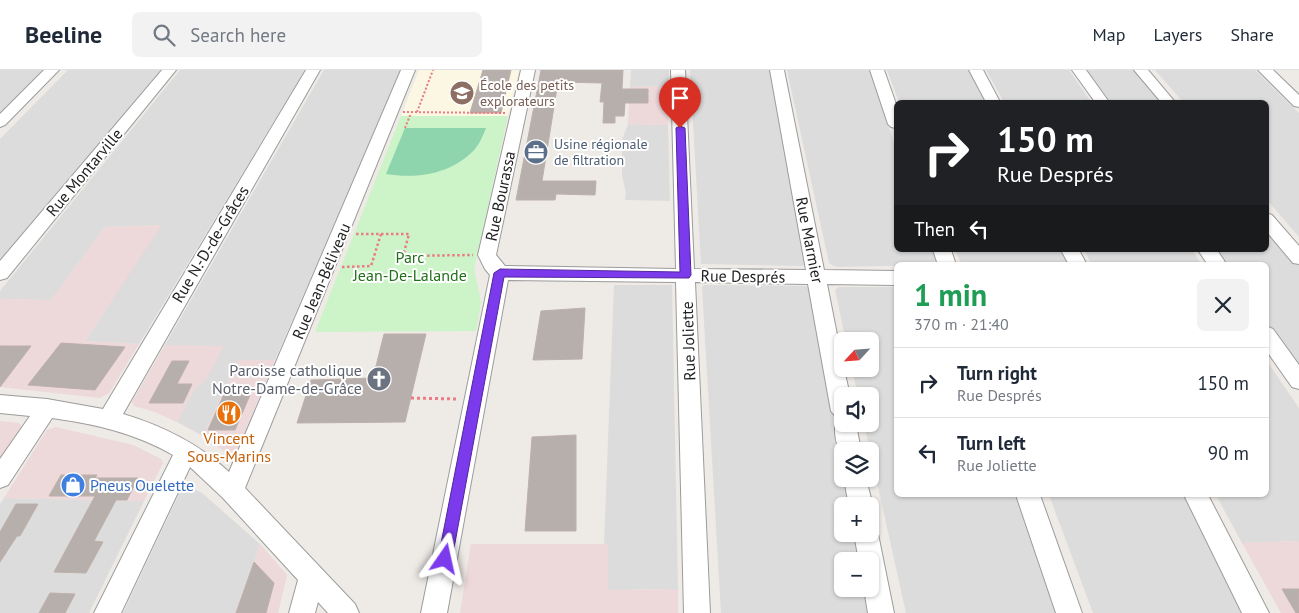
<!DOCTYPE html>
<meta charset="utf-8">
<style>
body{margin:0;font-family:"PT Sans",sans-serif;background:#f2f2f3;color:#1f2937;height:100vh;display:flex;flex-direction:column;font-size:19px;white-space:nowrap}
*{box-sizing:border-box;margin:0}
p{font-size:16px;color:#747a83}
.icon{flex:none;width:28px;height:28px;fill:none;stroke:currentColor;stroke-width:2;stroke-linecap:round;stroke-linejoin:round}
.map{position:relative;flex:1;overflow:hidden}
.details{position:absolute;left:894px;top:192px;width:375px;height:235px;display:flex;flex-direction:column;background:#fff;border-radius:8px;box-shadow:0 1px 4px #0004}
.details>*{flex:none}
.guide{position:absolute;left:894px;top:30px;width:375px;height:152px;border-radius:8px;box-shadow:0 1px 4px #0004;background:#202124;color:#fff;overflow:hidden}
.needle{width:32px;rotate:244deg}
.controls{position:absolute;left:834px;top:262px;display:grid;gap:10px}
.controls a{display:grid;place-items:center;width:45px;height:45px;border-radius:8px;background:#fff;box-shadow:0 1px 4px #0004;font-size:25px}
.pin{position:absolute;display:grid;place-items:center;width:42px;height:42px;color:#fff;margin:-51px -21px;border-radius:50% 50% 50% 0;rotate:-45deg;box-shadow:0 0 5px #0007}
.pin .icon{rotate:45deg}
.me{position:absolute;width:55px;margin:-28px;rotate:11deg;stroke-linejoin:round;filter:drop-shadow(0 0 4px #0008)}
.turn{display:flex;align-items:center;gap:18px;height:105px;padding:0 20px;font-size:22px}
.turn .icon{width:65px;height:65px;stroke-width:2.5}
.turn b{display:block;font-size:35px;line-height:42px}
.then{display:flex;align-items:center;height:48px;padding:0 20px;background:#0003;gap:10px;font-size:19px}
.round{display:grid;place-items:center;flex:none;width:52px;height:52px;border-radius:8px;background:#f2f2f3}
.headline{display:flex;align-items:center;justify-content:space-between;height:85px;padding:0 20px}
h1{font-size:30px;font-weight:700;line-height:38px;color:#1e9e55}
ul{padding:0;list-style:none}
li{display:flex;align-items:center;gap:15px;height:70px;padding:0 20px;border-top:1px solid #e0e1e3}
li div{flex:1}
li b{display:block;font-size:19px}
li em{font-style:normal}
header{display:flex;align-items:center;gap:30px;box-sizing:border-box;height:70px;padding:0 25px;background:#fff;border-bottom:1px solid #e0e1e3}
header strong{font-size:24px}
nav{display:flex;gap:28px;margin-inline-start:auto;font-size:18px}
.search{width:350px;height:45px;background:#f2f2f3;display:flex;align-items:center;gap:12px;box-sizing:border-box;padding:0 18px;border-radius:8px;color:#747a83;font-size:19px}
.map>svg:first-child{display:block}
</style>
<header>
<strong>Beeline</strong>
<div class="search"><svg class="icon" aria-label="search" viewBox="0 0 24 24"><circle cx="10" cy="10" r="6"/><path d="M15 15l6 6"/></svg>Search here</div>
<nav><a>Map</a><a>Layers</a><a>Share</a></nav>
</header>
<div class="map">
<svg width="1299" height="543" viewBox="0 0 1299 543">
<rect width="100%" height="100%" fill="#eeeae6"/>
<g fill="#dddcdc">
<polygon points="0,0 44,0 0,43"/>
<polygon points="68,0 161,0 0,191 0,69"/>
<polygon points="180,0 305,0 139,274 85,271 161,155 105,157 51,230 0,229 0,221"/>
<polygon points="324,0 401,0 275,290 239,290 203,366 177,352 195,318 206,310 165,275"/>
<polygon points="631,0 669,0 669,16 630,17"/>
<polygon points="690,0 770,0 806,194 802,196 701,194"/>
<polygon points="787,0 869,0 896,78 896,180 932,180 937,195 838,197 834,196 829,193"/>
<polygon points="887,0 969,0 985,32 899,32"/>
<polygon points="986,0 1069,0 1091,32 1004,32"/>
<polygon points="1087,0 1136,0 1164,32 1110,32"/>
<polygon points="1155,0 1255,0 1299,43 1299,167 1266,129 1266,32 1183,32"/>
<polygon points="628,54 668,55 670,131 625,130 626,123 622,105 622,70"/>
<polygon points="1266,155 1299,195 1299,299 1266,253 1266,195 1225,195 1215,180 1266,180"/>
<polygon points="955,180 1061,180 1068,195 962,195"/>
<polygon points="1084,180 1192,180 1202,195 1092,195"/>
<polygon points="614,215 672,215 678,519 608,520 608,474 604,474"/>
<polygon points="704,215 806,216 809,218 842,391 842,409 846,409 851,436 842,436 842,464 856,464 861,491 842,491 842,519 867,519 871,543 721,543 702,217"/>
<polygon points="838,217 896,217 896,425 1017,425 1058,543 906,543 864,354 870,354 870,326 858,326 852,299 870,299 870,271 846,271 835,220"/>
<polygon points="1266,290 1299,338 1299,471 1242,473 1216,425 1266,425"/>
<polygon points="190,417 202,423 260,474 236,543 123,543 179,424"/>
<polygon points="1049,425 1186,425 1246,543 1093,543"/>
<polygon points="4,428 144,431 89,543 0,543 0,434"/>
</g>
<g fill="#edd8da">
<polygon points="669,16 668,55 628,54 630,17"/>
<polygon points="162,155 85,271 139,274 109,323 100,328 0,317 0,229 51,230 105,157"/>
<polygon points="165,275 224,276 206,310 195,318 177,352 155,342 134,336 132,332"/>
<polygon points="239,290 275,290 238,377 232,382 225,382 203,366"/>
<polygon points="0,351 19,353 22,357 0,389"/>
<polygon points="56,357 133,375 161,389 163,393 144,431 4,428 47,360"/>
<polygon points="1299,471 1299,543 1281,543 1242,473"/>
<polygon points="260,474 287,505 278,543 236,543"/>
<polygon points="471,474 608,474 608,520 678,519 678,543 460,543"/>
</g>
<polygon fill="#fbf7e2" points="419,0 519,0 508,46 401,46"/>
<polygon fill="#cdf3c9" points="401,46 508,46 474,199 481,232 476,261 315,262"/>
<path fill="#8ed4ad" d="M 405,58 L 486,58 C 483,65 480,73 475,79 C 452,104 418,109 386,104 Z"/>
<g fill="#b7afac" stroke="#beb0aa">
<polygon points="483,0 511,0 501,43 470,43"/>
<polygon points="541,0 623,0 622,19 648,19 648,33 625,33 624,46 615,46 615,53 603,53 604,32 600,32 602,13 558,12 542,111 596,111 595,125 556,124 555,130 516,130"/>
<polygon points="585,238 582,289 533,290 541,241"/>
<polygon points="384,264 426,264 405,352 297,353 311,310 373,308"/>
<polygon points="61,273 125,277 95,320 28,315"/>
<polygon points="0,276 31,276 0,317"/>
<polygon points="172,291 189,291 177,314 192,314 183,333 149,333"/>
<polygon points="224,324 250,325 235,360 208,360"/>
<polygon points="576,365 576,461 525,461 532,367"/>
<polygon points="61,405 97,405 95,408 138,408 127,430 116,430 94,471 103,472 86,503 54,502 95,426 49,426"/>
<polygon points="16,434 38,434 20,466 17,466 0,492 0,462"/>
<polygon points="254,492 274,513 266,543 236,543"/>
<polygon points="1282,519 1299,519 1299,543 1296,543"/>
<polygon points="50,523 75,524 65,543 39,543"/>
</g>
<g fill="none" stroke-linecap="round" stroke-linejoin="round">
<defs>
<g id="minor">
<polygon points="44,0 59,0 5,55 0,57 0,44"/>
<polygon points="162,0 176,0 7,208 0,210 0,191"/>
<path d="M 306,0 L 320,0 L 123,344 C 163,356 198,373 229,402 L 401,0 L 415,0 L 245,418 L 355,534 L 359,543 L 328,543 L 318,532 L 315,543 L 289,543 L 298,510 L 223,428 L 190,397 L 121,543 L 94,543 L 173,385 C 135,363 95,354 52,348 L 8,415 L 0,418 L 0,389 L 30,346 L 0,343 L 0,325 L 47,329 L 103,339 Z"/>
<path d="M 521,0 L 535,0 L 496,185 L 505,196 L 676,199 L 671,0 L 685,0 L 694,199 L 806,200 L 770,0 L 784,0 L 824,200 L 896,201 L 896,215 L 827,214 L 842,290 L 842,299 L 844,299 L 850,326 L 842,326 L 842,354 L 856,354 L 861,381 L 842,381 L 842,388 C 837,378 832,359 837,348 L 831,341 L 808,214 L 695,212 L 710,543 L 684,543 L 676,212 L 508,210 L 447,543 L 421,543 L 490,205 L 485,199 L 478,185 Z"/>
<polygon points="870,0 884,0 896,34 896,58 891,57 888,54"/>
<polygon points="969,0 983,0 1000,32 986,32"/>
<polygon points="1072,0 1086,0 1109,32 1095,32"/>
<polygon points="1134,0 1148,0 1175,32 1161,32"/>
<polygon points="1258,0 1273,0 1299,25 1299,37 1294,36"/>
<polygon points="1266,143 1272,145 1299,176 1299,194 1293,193 1266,161"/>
<polygon points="933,180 951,180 956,195 938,195"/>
<polygon points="1061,180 1079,180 1087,195 1069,195"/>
<polygon points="1198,180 1217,180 1227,195 1208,195"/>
<polygon points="1266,256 1273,259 1299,295 1299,319 1292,317 1266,280"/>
<polygon points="844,409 866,409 873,436 870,442 870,436 849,436"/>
<polygon points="1016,425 1040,425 1082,543 1056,543"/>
<polygon points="1184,425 1208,425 1269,543 1242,543"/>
<polygon points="870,454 875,456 878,464 894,543 868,543 864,519 870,519 870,491 859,491 854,464 870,464"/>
</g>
</defs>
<use href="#minor" stroke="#9c9c9c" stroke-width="2"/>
<g stroke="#e97c84" stroke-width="2" stroke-dasharray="2 2" stroke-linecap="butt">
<polyline points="403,42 505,43"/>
<polyline points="417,42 433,0"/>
<polyline points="405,58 411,43"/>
</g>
<g stroke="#e97c84" stroke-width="2.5" stroke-dasharray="2.5 2.5" stroke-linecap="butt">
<polyline points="381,164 409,164 403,186 473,185"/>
<polyline points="342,197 371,196 381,164 355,164"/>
</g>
<polyline stroke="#e97c84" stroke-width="3" stroke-dasharray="3 3" stroke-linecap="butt" points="411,328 458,329"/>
<use href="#minor" fill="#fff" fill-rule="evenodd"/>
</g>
<polygon fill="#7c3aed" stroke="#51269a" points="680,56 685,58 691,205 689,208 504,207 452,489 450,494 445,496 440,494 438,489 494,203 500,199 680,202 676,58"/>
<defs>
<symbol id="school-disc" viewBox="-11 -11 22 22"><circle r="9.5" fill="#8d6e63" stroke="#fff"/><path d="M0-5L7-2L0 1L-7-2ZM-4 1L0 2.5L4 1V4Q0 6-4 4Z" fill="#fff"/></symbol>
<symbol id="office-disc" viewBox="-11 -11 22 22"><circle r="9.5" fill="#5c6f8a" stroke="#fff"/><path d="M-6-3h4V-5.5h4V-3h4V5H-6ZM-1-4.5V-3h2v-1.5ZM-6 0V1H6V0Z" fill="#fff"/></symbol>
<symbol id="church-disc" viewBox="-11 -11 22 22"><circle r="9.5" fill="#6b7280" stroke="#fff"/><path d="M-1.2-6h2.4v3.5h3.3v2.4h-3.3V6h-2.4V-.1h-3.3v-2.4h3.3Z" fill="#fff"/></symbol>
<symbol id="restaurant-disc" viewBox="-11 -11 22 22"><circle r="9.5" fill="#e8710a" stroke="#fff"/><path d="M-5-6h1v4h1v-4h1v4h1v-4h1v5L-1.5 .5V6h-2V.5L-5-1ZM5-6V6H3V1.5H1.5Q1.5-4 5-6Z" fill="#fff"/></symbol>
<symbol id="shop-disc" viewBox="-11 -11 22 22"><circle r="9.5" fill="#3f7fe0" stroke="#fff"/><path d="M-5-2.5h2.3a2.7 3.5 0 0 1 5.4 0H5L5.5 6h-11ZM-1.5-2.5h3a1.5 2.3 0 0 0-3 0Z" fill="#fff"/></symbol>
</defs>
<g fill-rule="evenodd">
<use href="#school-disc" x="448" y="9" width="28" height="28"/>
<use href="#office-disc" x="522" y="68" width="28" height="28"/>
<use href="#church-disc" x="365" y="295" width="28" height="28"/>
<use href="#restaurant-disc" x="215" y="329" width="28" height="28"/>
<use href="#shop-disc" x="59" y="401" width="28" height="28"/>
</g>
<g text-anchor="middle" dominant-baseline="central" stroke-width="4" stroke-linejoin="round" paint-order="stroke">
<g font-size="14" fill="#785e54" stroke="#fff" text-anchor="start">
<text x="480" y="15">École des petits<tspan x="480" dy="16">explorateurs</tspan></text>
</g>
<g font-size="14" fill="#4e5e75" stroke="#fff" text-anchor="start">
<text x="554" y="74">Usine régionale<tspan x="554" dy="16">de filtration</tspan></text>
</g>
<g font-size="16" fill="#1f1f1f" stroke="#fff">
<text transform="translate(84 102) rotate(-50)">Rue Montarville</text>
<text transform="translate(500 126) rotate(-78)">Rue Bourassa</text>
<text transform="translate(810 170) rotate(79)">Rue Marmier</text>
<text transform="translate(210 174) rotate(-59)">Rue N.-D.-de-Grâces</text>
<text transform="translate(743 206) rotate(1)">Rue Després</text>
<text transform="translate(321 211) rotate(-67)">Rue Jean-Béliveau</text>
<text transform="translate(688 271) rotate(-92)">Rue Joliette</text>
</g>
<g font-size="16" fill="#217119" stroke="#fff">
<text x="410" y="187">Parc<tspan x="410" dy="18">Jean-De-Lalande</tspan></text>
</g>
<g font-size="16" fill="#5b616d" stroke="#fff" text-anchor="end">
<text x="362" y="300">Paroisse catholique<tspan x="362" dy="18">Notre-Dame-de-Grâce</tspan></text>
</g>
<g font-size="16" fill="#c56008" stroke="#fff">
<text x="229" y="368">Vincent<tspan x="229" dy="18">Sous-Marins</tspan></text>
</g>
<g font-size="16" fill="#366cbe" stroke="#fff" text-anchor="start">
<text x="90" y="415">Pneus Ouelette</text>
</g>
</g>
</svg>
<div class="controls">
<a><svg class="needle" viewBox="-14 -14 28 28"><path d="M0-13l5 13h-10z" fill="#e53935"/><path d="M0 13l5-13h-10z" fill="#747a83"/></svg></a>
<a><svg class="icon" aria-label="sound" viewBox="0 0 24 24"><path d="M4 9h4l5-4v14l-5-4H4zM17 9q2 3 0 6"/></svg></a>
<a><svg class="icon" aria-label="layers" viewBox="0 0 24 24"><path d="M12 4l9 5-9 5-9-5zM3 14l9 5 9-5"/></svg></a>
<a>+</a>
<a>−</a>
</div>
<div class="pin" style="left:680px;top:58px;background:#d93025"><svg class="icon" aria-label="arrive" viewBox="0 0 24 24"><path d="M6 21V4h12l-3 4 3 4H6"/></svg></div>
<svg class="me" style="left:445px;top:489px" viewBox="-20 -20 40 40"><path d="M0-17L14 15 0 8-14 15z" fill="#7c3aed" stroke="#fff" stroke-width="4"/></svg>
<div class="guide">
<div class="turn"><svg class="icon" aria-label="right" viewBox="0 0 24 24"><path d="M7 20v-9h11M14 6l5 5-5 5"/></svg><div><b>150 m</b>Rue Després</div></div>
<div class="then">Then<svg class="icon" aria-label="left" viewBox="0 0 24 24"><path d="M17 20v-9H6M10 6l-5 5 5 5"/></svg></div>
</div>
<section class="details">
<div class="headline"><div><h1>1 min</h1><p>370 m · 21:40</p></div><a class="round"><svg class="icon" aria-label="close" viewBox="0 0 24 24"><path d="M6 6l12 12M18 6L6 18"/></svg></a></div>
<ul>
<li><svg class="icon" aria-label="right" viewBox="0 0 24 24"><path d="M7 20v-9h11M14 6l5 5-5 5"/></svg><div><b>Turn right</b><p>Rue Després</p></div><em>150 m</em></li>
<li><svg class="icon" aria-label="left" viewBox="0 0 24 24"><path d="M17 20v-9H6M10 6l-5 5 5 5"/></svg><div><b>Turn left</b><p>Rue Joliette</p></div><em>90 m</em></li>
</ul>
</section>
</div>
